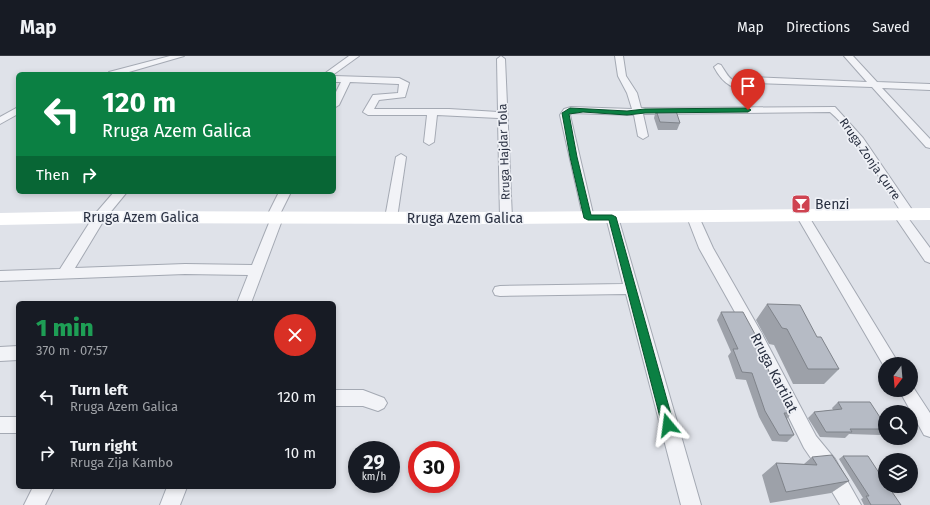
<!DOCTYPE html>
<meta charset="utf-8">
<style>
body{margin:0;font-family:"Fira Sans",sans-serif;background:#20242c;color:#f1f3f6;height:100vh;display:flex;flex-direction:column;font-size:15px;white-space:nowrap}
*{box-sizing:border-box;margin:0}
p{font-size:13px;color:#9ea1a6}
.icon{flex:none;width:22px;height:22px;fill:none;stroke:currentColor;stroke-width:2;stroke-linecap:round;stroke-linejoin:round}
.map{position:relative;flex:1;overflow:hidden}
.sheet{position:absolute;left:16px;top:245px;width:320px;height:188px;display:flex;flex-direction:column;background:#171b24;border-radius:6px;box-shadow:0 2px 6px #0003}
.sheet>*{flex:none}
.hud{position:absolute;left:16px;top:16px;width:320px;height:122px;border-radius:6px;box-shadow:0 2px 6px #0003;background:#0b8043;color:#fff;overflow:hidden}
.needle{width:26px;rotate:196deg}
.fabs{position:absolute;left:878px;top:301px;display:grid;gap:8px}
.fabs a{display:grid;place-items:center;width:40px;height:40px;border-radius:50%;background:#171b24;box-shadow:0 2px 6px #0003;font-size:20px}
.speed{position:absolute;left:348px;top:385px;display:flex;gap:8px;font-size:20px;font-weight:700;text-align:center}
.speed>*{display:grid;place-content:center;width:52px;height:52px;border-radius:50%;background:#171b24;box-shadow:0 2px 6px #0003;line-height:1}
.speed small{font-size:10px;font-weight:400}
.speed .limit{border:6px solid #d22;background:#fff;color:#111}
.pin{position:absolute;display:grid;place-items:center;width:34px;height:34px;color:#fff;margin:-41px -17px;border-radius:50% 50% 50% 0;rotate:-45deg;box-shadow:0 0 4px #0007}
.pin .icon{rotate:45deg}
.me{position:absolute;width:44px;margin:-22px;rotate:344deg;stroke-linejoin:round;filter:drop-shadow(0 0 3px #0008)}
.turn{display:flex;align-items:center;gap:14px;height:84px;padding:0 20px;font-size:18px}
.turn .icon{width:52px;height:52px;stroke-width:2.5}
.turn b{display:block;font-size:28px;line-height:34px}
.then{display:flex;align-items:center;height:38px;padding:0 20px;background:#0003;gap:8px;font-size:15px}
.round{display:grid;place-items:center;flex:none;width:42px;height:42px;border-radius:21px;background:#20242c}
.headline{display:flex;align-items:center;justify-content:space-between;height:68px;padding:0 20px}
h1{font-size:24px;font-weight:800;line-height:30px;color:#1e9e55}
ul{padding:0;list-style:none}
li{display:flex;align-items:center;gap:12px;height:56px;padding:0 20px}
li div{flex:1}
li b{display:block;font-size:15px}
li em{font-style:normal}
header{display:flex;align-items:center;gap:24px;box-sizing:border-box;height:56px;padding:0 20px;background:#171b24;border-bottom:1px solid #363941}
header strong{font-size:19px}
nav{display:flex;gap:22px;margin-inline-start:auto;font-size:14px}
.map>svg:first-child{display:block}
</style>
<header>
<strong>Map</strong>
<nav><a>Map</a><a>Directions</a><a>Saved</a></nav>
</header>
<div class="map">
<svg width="930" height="449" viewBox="0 0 930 449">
<rect width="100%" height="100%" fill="#dfe2e9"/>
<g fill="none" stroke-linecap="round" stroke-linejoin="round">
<defs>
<g id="street">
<polygon points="170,0 184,0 122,18 108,18 109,16"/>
<polygon points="349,0 359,0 334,18 324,18"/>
<polygon points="501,0 505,3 512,162 510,165 502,165 500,162 498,62 437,59 434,86 429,89 424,86 427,59 368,59 363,56 373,39 398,37 399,28 398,28 350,26 339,49 334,52 334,40 341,26 334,26 334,20 399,22 409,27 405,41 379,44 374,53 449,53 498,56 497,3"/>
<path d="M 615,0 L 623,0 L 626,20 L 637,37 L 641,52 L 835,51 L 863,82 L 915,158 L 913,161 L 908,162 L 930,192 L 930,207 L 925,205 L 893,158 L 895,155 L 900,154 C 880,124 857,79 830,56 L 643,58 L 648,80 L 643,83 L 638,80 L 634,59 L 571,57 L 570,59 L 594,162 L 592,165 L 584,165 L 560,59 L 564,53 L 571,51 L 632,53 L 627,37 L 618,20 Z"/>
<path d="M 844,0 L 853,0 L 877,26 L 930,28 L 930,34 L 882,32 L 930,83 L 930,92 L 926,91 L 872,31 L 756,27 L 754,31 C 734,36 723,28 714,11 L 718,8 L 721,9 C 730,23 730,26 747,26 L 749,22 L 752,21 L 867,26 Z"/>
<polygon points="18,51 18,58 0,68 0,61"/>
<polygon points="401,98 406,101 397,162 395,165 387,165 385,162 396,101"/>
<polygon points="114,136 127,136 104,164 75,212 185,208 252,209 269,167 269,156 279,136 291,136 281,156 281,167 251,247 237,247 248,219 185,218 0,225 0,215 60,213 95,158"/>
<polygon points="802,155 806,156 899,308 885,308 885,312 796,159 798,156"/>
<polygon points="612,157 616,158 618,161 701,449 681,449 626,238 500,240 495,239 493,235 495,231 500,230 623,228 606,161 608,158"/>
<polygon points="693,157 697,158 699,161 713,192 761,276 816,380 835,403 861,449 840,449 821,417 804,392 750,283 699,192 687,161 689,158"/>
<polygon points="18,290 18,304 0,305 0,291"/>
<polygon points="911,328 930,357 930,381 924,379 899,334 911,334"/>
<polygon points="334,334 363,334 384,342 387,347 384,352 378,355 363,350 334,350"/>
<rect x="0" y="361" width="18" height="16"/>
<polygon points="33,431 54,431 45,449 24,449"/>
<polygon points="167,431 187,431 180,449 160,449"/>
</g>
</defs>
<use href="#street" stroke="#a4a9b3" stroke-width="2"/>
<use href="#street" fill="#f2f3f7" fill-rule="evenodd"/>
<polygon fill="#fff" fill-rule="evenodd" points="930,152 930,164 506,168 99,167 0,169 0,157 99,155 506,156"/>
</g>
<g fill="#9da1a9">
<polygon points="656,54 680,67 677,74 658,74 654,62"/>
<polygon points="767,248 817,281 839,313 824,328 793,328 774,289 769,288 756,264"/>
<polygon points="721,256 756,280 755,281 777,335 792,357 787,363 794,379 787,386 772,385 759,361 746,324 736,323 728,300 731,296 717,264"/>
<polygon points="838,346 885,369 885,375 880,379 849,378 845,382 820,381 808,362 814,356 833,354 832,352"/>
<polygon points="843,400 901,449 864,449 861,443 863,442 839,403"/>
<polygon points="812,401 849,425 831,437 770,447 762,419 776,407 804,408"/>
</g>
<g fill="#b6bbc5" stroke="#7f838a">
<polygon points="656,54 676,55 680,67 660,66"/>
<polygon points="767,248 800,249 817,281 821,281 839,313 808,313 787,273 782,272"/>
<polygon points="721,256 743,256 756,280 754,279 777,335 782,335 792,357 784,357 794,379 779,379 765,355 752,317 742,316 733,293 738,293"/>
<polygon points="838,346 870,346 885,369 885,373 850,373 852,376 826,376 814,356 842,353"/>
<polygon points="832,399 849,425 786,436 776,407 817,409 812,401"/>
<polygon points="843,400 868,400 885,426 885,430 888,430 901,449 871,449 866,440 869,440"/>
</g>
<polygon fill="#0b8043" stroke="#07532c" points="570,52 627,55 645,53 748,52 751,54 748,56 645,57 627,59 583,56 569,58 577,101 591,159 612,159 616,161 674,369 672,372 668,374 664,372 662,369 609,164 588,164 584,162 570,101 562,57"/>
<defs>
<symbol id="bar-square" viewBox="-11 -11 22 22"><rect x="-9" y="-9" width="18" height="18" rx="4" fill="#cf4351" stroke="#eff1f6"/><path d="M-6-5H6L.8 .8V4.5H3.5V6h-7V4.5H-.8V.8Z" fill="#fff"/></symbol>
</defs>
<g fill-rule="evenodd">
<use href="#bar-square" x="790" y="137" width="22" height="22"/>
</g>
<g text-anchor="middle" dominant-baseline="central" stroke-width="3.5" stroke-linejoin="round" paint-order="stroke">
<g font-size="12" fill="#282f40" stroke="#eff1f6">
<text transform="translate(504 96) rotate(-92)">Rruga Hajdar Tola</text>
<text transform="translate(870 103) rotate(55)">Rruga Zonja Çurre</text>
</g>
<g font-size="14" fill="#282f40" stroke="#eff1f6" text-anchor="start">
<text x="815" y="148">Benzi</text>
</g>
<g font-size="14" fill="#282f40" stroke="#eff1f6">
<text x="141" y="161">Rruga Azem Galica</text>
<text x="465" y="162">Rruga Azem Galica</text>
<text transform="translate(774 317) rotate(63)">Rruga Kartilat</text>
</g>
</g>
</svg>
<div class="fabs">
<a><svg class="needle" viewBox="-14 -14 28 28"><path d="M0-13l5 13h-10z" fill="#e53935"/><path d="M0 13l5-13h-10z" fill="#9ea1a6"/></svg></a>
<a><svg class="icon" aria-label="search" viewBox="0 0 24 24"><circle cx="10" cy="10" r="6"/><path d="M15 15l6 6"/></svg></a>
<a><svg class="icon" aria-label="layers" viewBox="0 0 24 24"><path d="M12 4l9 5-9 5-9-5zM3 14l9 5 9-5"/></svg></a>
</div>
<div class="speed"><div>29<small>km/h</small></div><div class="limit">30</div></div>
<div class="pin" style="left:748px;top:54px;background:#d93025"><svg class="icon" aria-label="arrive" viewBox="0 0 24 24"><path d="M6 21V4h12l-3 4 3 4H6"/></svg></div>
<svg class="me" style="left:668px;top:369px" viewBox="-20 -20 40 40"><path d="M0-17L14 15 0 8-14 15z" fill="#0b8043" stroke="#fff" stroke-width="4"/></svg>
<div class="hud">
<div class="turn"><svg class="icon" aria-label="left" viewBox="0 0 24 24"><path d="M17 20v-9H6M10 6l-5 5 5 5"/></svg><div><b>120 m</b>Rruga Azem Galica</div></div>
<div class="then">Then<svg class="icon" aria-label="right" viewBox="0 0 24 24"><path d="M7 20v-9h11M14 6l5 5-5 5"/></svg></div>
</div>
<section class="sheet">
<div class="headline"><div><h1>1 min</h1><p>370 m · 07:57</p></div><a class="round" style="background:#d93025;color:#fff"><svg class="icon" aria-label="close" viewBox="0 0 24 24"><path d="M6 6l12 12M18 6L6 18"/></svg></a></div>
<ul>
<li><svg class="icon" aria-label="left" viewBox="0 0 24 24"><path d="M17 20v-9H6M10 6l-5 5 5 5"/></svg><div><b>Turn left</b><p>Rruga Azem Galica</p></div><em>120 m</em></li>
<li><svg class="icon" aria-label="right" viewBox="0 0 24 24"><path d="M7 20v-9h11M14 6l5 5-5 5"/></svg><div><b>Turn right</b><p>Rruga Zija Kambo</p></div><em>10 m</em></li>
</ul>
</section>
</div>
